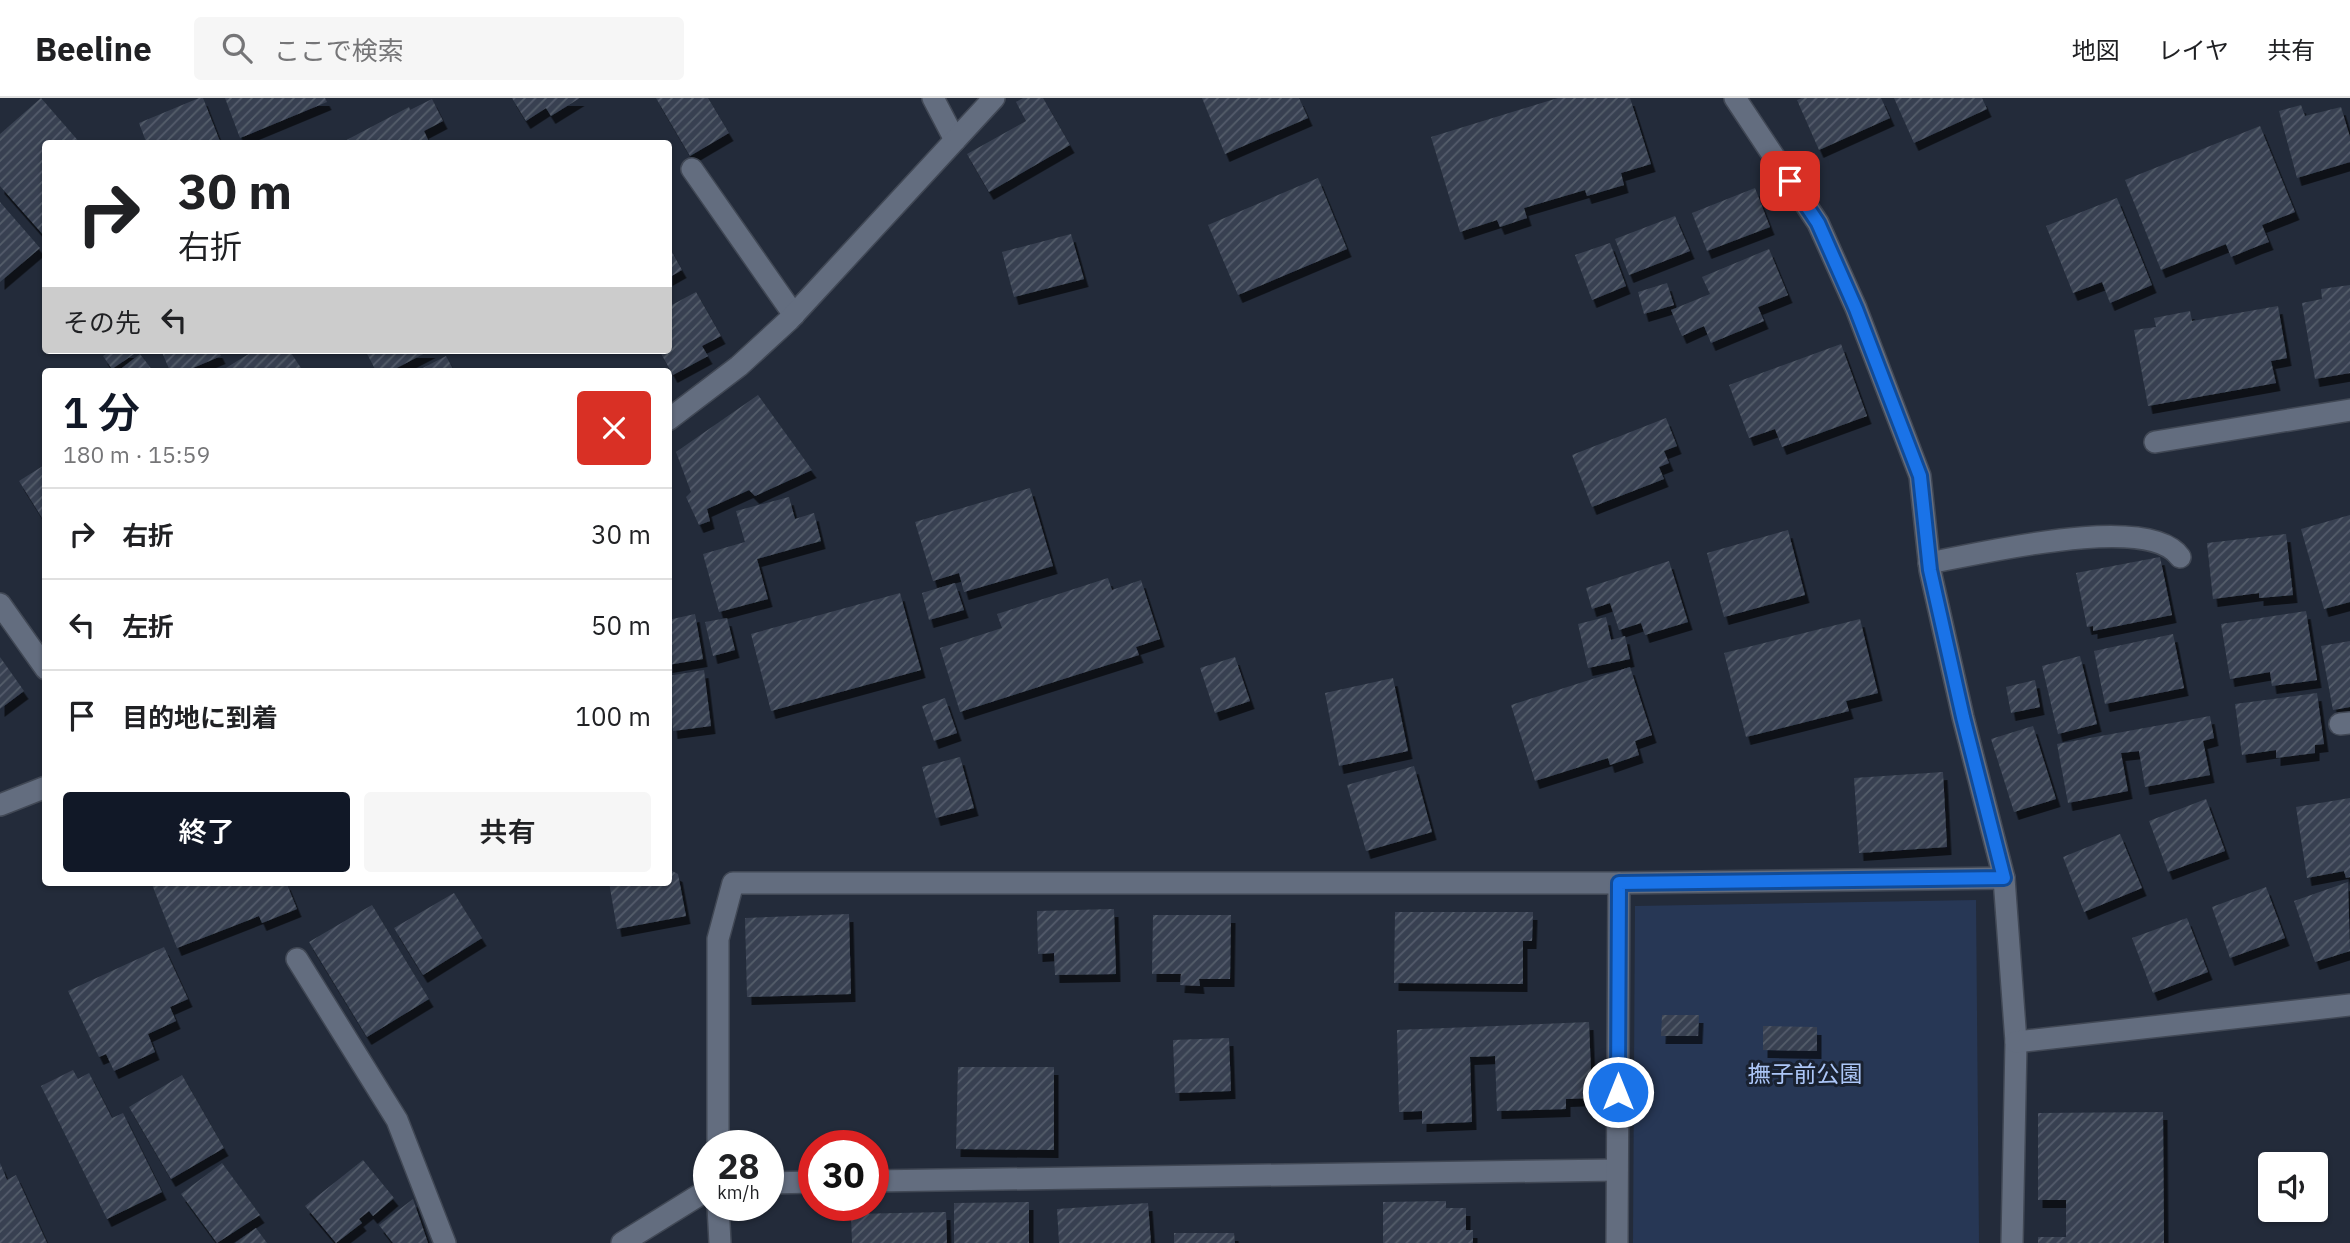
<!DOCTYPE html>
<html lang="ja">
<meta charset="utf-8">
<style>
body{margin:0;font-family:"IBM Plex Sans","Noto Sans JP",sans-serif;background:#f6f6f6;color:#202124;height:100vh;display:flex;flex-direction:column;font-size:26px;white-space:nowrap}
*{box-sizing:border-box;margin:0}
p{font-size:23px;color:#757577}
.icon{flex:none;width:38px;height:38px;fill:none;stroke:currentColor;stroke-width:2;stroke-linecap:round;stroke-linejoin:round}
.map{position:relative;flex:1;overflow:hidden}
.side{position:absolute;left:42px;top:270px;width:630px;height:518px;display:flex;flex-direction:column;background:#fff;border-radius:7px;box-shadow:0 2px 5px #0004}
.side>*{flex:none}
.banner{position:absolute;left:42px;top:42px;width:630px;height:214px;border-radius:7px;box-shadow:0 2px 5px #0004;background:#fff;color:#202124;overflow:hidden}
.buttons{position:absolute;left:2258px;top:1054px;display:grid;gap:14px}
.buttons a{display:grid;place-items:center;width:70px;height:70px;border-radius:7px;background:#fff;box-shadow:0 2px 5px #0004;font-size:35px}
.speed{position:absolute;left:693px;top:1032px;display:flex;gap:14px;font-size:35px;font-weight:700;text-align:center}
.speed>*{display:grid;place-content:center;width:91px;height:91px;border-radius:50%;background:#fff;box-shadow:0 2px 5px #0004;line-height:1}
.speed small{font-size:18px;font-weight:400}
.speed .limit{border:10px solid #d22;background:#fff;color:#111}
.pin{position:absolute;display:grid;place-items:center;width:60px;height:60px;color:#fff;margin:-30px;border-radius:14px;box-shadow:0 4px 10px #0006}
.me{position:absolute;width:77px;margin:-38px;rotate:0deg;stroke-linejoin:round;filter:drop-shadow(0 0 5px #0008)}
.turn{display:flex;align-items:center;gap:24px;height:147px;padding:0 21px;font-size:32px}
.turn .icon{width:91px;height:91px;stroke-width:2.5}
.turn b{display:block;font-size:49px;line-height:60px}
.then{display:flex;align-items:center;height:66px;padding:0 21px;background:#0003;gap:14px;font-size:26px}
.round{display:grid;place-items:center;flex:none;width:74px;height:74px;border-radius:7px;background:#f6f6f6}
.summary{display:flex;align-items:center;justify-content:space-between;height:119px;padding:0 21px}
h1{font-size:42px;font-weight:600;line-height:52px;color:#111827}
.cta{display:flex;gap:14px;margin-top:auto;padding:14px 21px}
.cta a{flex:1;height:80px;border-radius:7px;background:#111827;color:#fff;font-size:28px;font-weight:600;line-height:80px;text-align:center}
.cta a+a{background:#f6f6f6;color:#202124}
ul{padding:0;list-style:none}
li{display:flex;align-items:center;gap:21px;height:91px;padding:0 21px;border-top:2px solid #e0e0e0}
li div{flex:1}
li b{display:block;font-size:26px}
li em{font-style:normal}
header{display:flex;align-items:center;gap:42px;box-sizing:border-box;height:98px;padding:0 35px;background:#fff;border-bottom:2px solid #e0e0e0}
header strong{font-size:33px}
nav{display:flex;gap:38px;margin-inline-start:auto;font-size:24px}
.search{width:490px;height:63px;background:#f6f6f6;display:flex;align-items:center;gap:18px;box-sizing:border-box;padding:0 24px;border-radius:7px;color:#757577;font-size:26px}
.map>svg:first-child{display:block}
</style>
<header>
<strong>Beeline</strong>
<div class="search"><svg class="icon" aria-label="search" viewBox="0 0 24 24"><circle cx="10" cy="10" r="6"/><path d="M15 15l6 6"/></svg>ここで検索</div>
<nav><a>地図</a><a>レイヤ</a><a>共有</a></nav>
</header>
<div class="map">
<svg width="2350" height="1145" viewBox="0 0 2350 1145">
<defs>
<pattern id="building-hatch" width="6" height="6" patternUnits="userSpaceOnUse" patternTransform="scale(1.75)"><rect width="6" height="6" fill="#384151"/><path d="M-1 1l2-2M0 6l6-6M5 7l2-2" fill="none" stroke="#555d6b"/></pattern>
<filter id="shadow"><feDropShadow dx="4.5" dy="8" stdDeviation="0" flood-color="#0009"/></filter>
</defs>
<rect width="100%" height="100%" fill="#232b3a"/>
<polygon fill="#273755" points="1976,802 1979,1145 1633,1145 1635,808"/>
<g fill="url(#building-hatch)" filter="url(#shadow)">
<polygon points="41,0 81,46 46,46 46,140 0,88 0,36"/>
<polygon points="199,0 203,0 221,46 147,46 139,25"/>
<polygon points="225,0 325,0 327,4 240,40"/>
<polygon points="512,0 580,0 551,18 546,10 526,23"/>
<polygon points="656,0 708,0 729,35 690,58"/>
<polygon points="1023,0 1043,0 1070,47 989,94 967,56 1026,23 1016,4"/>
<polygon points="1202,0 1299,0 1308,20 1225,56"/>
<polygon points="1558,0 1630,0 1651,66 1621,75 1624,87 1587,98 1585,92 1524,110 1527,120 1500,129 1497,122 1460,134 1431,39"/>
<polygon points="1802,0 1881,0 1890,20 1819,52 1797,2"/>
<polygon points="1894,0 1982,0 1987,11 1914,45"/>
<polygon points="432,1 443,23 424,33 430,46 339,46 409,9 410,12"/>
<polygon points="2301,7 2305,18 2341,9 2350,39 2350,64 2297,80 2279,13"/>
<polygon points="2260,28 2295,114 2262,127 2269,144 2258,148 2231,159 2226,146 2161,172 2125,82"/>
<polygon points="1318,80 1347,151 1238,197 1208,127"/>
<polygon points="1755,90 1770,129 1707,153 1692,115"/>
<polygon points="2117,100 2152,187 2110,205 2102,184 2073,195 2046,128"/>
<polygon points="0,104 40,150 0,184"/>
<polygon points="1675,118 1690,153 1629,177 1615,141"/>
<polygon points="1071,136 1084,181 1014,199 1002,154"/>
<polygon points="1610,145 1626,188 1592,202 1575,157"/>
<polygon points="668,147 682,172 668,180"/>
<polygon points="1769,151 1788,197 1758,209 1764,223 1711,245 1704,228 1682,238 1671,212 1710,196 1702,179"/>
<polygon points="1667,185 1674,207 1644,216 1638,194"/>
<polygon points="2350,187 2350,275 2315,281 2302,205 2322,201 2321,191"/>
<polygon points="696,194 721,238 702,248 708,258 673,277 659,252 668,252 668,209"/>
<polygon points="2278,208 2287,260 2271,263 2276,285 2148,308 2134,232 2156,229 2154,220 2190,213 2192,223"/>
<polygon points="1841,246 1867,318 1782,349 1775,331 1749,340 1729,287"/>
<polygon points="112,252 140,252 112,271 103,258"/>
<polygon points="161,252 218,252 221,258 186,273 170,273"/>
<polygon points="255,252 289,252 303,273 221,273"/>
<polygon points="365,252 431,252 391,273 376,273"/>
<polygon points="140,256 153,273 118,273"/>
<polygon points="446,258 454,273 417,273"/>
<polygon points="758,297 812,372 755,398 749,392 707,411 710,423 699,427 686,399 691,394 676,354"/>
<polygon points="1666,320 1677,348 1664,353 1669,365 1659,369 1664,381 1592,409 1572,357"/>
<polygon points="46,366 46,426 19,383"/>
<polygon points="1030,390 1053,468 964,494 959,475 933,483 915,424"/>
<polygon points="789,399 795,421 814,415 821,443 757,461 768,501 719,514 703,456 745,444 736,413"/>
<polygon points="2350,417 2350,504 2324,511 2301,431"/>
<polygon points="1788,432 1805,497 1724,519 1707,455"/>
<polygon points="2286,436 2293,497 2259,500 2259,495 2213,501 2207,445"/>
<polygon points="2160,459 2172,517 2093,533 2093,528 2087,529 2076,475"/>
<polygon points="1669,463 1688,524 1645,537 1641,525 1619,532 1610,505 1592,511 1586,490"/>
<polygon points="1108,480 1112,492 1141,482 1160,541 1136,549 1139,557 960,614 940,550 1002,530 997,516"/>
<polygon points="955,485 964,512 929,522 922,495"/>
<polygon points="900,495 921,572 771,613 751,536"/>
<polygon points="2306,513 2317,582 2272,588 2270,574 2230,581 2221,526"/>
<polygon points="695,516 703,561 668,567 668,522"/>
<polygon points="1606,519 1611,542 1625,538 1630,561 1588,570 1578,526"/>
<polygon points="727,520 735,552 713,558 705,524"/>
<polygon points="1860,521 1878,595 1846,603 1849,613 1746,639 1724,555"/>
<polygon points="2173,536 2184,590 2105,606 2094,553"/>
<polygon points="2350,543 2350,609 2333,612 2321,548"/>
<polygon points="2080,558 2097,626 2058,636 2042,568"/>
<polygon points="0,559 24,593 0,611"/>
<polygon points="1235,559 1250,603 1215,615 1200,570"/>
<polygon points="1630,569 1652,637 1635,643 1639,657 1610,667 1608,660 1535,683 1511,607"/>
<polygon points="704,572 711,628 673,633 668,578"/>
<polygon points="1393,580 1408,653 1339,668 1325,595"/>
<polygon points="2035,582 2040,609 2011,615 2006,589"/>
<polygon points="2317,595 2324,646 2315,647 2315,655 2276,660 2276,652 2242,657 2235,606"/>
<polygon points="945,600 957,635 934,643 922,608"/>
<polygon points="2210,618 2214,640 2203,643 2210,677 2145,689 2139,653 2121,655 2128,693 2068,705 2057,646"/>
<polygon points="2033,628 2056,701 2014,714 1991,641"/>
<polygon points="960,659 974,710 936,720 922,669"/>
<polygon points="1414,668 1432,734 1366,753 1347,687"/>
<polygon points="1943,674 1947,749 1859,755 1854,680"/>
<polygon points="2350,700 2350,779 2346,780 2344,773 2307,780 2296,709"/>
<polygon points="2206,701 2225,753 2168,774 2149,723"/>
<polygon points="2120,736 2142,790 2084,814 2063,759"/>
<polygon points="668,771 678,776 686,818 617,831 609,784 668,784"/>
<polygon points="151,784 286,784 297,811 262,825 259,818 177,850"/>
<polygon points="2348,784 2350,853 2315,864 2294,803"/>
<polygon points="2266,789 2285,840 2230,860 2212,809"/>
<polygon points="454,795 482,840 423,877 394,830"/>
<polygon points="372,807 429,901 367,939 309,844"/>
<polygon points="1114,811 1116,876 1055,877 1054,855 1038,856 1037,813"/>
<polygon points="1395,814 1533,814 1532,843 1523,843 1523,886 1394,885"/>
<polygon points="849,816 851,896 747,899 745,820"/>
<polygon points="1153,817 1231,817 1230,881 1199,881 1200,888 1180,887 1181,876 1152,876"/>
<polygon points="2187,820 2208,874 2153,895 2132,840"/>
<polygon points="164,849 188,901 170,909 176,923 148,936 155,954 114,973 106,956 99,959 68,893"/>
<polygon points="1662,917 1699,917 1698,938 1661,938"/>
<polygon points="1589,924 1592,1000 1566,1001 1566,1011 1497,1013 1495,958 1470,959 1472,1024 1422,1026 1422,1013 1399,1014 1397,932"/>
<polygon points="1763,928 1817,929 1817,953 1763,952"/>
<polygon points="1229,940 1231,993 1175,995 1173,942"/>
<polygon points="958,969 1054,969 1054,1052 956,1051"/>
<polygon points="73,972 78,981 89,975 112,1020 123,1015 162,1094 107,1121 41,988"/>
<polygon points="182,977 224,1050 171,1081 129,1009"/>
<polygon points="2163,1014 2164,1145 2038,1145 2038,1139 2066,1139 2066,1102 2038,1102 2038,1015"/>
<polygon points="363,1062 394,1100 373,1118 369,1113 359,1121 362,1125 336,1145 305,1108"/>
<polygon points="0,1065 7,1082 16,1077 47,1145 0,1145"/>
<polygon points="222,1065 260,1117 217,1145 181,1096"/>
<polygon points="413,1101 428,1145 393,1145 379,1127"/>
<polygon points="1446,1103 1446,1110 1466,1110 1466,1132 1473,1132 1473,1145 1383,1145 1383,1104"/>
<polygon points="1029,1104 1029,1145 954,1145 954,1105"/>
<polygon points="1148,1105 1151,1145 1059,1145 1057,1111"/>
<polygon points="946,1114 947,1145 852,1145 851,1116"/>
<polygon points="256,1130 267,1145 235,1145"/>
<polygon points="1174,1135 1234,1135 1235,1145 1174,1145"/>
</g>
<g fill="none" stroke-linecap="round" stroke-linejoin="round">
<defs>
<g id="minor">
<polyline points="933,0 955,42"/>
<polyline points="1735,0 1818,125 1856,210 1920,378 1930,472 1963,619 2004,780 2016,944 2012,1145"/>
<polyline points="692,71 794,217"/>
<polyline points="668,322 739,268 789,222 994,0"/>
<polyline points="2155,344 2350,312"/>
<path d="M 1929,465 C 1980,456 2149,414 2180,459"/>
<polyline points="0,506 46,571"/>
<polyline points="2340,626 2350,625"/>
<polyline points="0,707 46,689"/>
<polyline points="297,861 397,1022 445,1145"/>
<polyline points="2016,944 2350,907"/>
<polyline points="718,1048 718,841 733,785 1619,785 2004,780"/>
<polyline points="873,1083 1617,1072"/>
<polyline points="768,1085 814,1084"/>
<polyline points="718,1108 720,1145"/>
<polyline points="622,1145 709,1091"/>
<polyline points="1617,1145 1619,785"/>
</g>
</defs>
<use href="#minor" stroke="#414855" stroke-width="24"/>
<use href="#minor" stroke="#636d7f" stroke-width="21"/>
</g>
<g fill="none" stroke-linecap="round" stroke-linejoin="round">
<defs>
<polyline id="route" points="1618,994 1619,785 2004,780 1963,619 1930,472 1920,378 1856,211 1818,125 1790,83"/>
</defs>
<use href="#route" stroke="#114b97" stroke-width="18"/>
<use href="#route" stroke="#1a73e8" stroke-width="12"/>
</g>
<g text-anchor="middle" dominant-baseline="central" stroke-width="6" stroke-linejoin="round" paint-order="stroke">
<g font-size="23" fill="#adc7f8" stroke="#192130">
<text x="1805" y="975">撫子前公園</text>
</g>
</g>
</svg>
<div class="buttons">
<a><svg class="icon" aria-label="sound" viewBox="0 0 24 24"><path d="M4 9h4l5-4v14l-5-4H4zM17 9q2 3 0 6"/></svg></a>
</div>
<div class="speed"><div>28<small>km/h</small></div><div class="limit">30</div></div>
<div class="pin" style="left:1790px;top:83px;background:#d93025"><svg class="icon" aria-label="arrive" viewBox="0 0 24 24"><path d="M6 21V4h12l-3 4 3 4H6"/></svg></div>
<svg class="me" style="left:1618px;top:994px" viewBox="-20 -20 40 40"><circle r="17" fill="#1a73e8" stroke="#fff" stroke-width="3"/><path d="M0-11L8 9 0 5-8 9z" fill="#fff"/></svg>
<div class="banner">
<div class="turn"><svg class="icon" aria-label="right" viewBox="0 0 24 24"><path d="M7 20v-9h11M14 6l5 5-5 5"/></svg><div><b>30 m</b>右折</div></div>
<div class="then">その先<svg class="icon" aria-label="left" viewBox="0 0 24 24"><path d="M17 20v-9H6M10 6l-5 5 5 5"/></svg></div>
</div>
<section class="side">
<div class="summary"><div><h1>1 分</h1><p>180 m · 15:59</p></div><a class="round" style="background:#d93025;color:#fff"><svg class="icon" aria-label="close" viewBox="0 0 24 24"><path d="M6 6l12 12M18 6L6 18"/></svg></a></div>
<ul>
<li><svg class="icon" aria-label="right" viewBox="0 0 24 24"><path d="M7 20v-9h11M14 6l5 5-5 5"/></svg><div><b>右折</b></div><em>30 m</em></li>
<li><svg class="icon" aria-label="left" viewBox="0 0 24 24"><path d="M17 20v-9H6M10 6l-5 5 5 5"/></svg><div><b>左折</b></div><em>50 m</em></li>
<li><svg class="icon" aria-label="arrive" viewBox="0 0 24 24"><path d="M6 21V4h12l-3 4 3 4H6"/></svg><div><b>目的地に到着</b></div><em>100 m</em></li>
</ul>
<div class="cta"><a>終了</a><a>共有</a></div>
</section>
</div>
